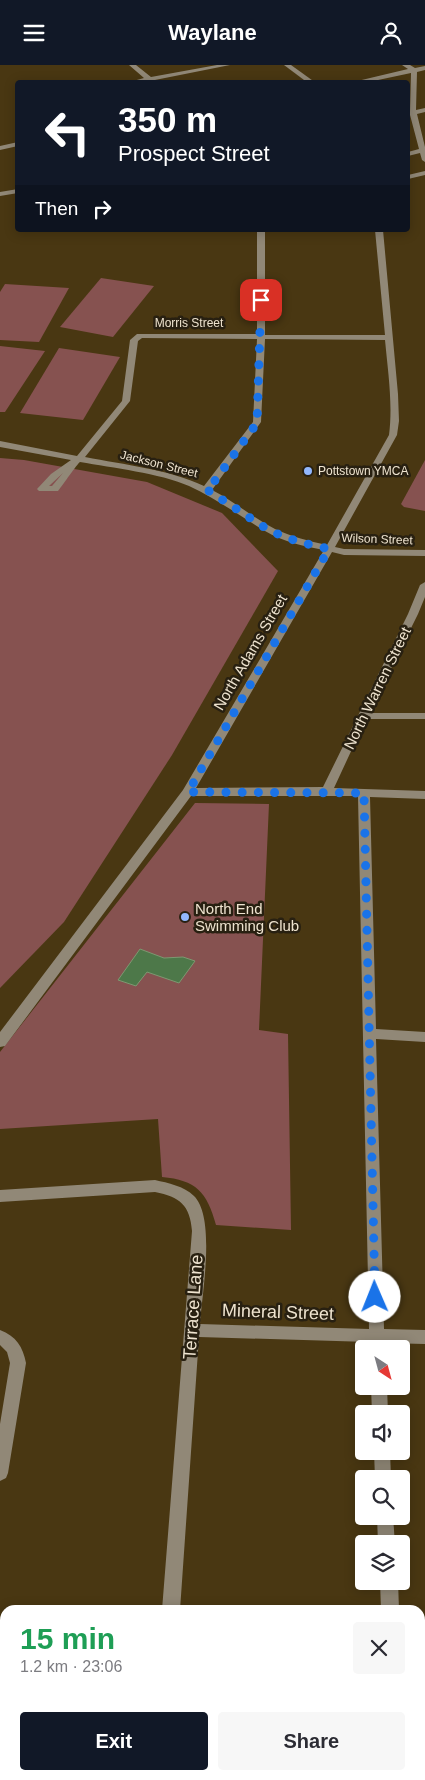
<!DOCTYPE html>
<meta charset="utf-8">
<style>
body{margin:0;font-family:Helvetica,sans-serif;background:#f7f7f7;color:#2b2b33;height:100vh;display:flex;flex-direction:column;font-size:19px;white-space:nowrap}
*{box-sizing:border-box;margin:0}
p{font-size:16px;color:#7c7c81}
.icon{flex:none;width:28px;height:28px;fill:none;stroke:currentColor;stroke-width:2;stroke-linecap:round;stroke-linejoin:round}
.map{position:relative;flex:1;overflow:hidden}
.sheet{position:absolute;left:0px;top:1540px;width:425px;height:175px;display:flex;flex-direction:column;background:#fff;border-radius:15px 15px 0 0;box-shadow:0 2px 12px #0003}
.sheet>*{flex:none}
.top-card{position:absolute;left:15px;top:15px;width:395px;height:152px;border-radius:5px;box-shadow:0 2px 12px #0003;background:#111827;color:#fff;overflow:hidden}
.needle{width:32px;rotate:144deg}
.buttons{position:absolute;left:355px;top:1275px;display:grid;gap:10px}
.buttons a{display:grid;place-items:center;width:55px;height:55px;border-radius:5px;background:#fff;box-shadow:0 2px 12px #0003;font-size:25px}
.pin{position:absolute;display:grid;place-items:center;width:42px;height:42px;color:#fff;margin:-21px;border-radius:10px;box-shadow:0 2px 8px #0006}
.me{position:absolute;width:55px;margin:-28px;rotate:359deg;stroke-linejoin:round;filter:drop-shadow(0 0 4px #0008)}
.turn{display:flex;align-items:center;gap:18px;height:105px;padding:0 20px;font-size:22px}
.turn .icon{width:65px;height:65px;stroke-width:2.5}
.turn b{display:block;font-size:35px;line-height:42px}
.then{display:flex;align-items:center;height:48px;padding:0 20px;background:#0003;gap:10px;font-size:19px}
.round{display:grid;place-items:center;flex:none;width:52px;height:52px;border-radius:5px;background:#f7f7f7}
.headline{display:flex;align-items:center;justify-content:space-between;height:85px;padding:0 20px}
h1{font-size:30px;font-weight:700;line-height:38px;color:#1e9e55}
.button{display:flex;gap:10px;margin-top:auto;padding:10px 20px}
.button a{flex:1;height:58px;border-radius:5px;background:#111827;color:#fff;font-size:20px;font-weight:700;line-height:58px;text-align:center}
.button a+a{background:#f7f7f7;color:#2b2b33}
header{display:flex;justify-content:space-between;align-items:center;height:65px;padding:0 20px;background:#111827;color:#fff;font-size:22px;font-weight:700}
.map>svg:first-child{display:block}
</style>
<header><svg class="icon" aria-label="menu" viewBox="0 0 24 24"><path d="M4 6h16M4 12h16M4 18h16"/></svg>Waylane<svg class="icon" aria-label="person" viewBox="0 0 24 24"><circle cx="12" cy="8" r="4"/><path d="M4 21q1-7 8-7t8 7"/></svg></header>
<div class="map">
<svg width="425" height="1715" viewBox="0 0 425 1715">
<rect width="100%" height="100%" fill="#493712"/>
<g fill="#865250">
<polygon points="101,213 154,221 113,272 60,262"/>
<polygon points="5,219 69,223 39,277 0,275 0,227"/>
<polygon points="0,281 45,286 5,347 0,347"/>
<polygon points="59,283 120,292 83,355 20,348"/>
<polygon points="0,393 24,395 147,417 222,448 278,506 172,690 64,857 0,923"/>
<polygon points="425,395 425,446 404,442 401,439"/>
<path d="M 195,738 L 269,739 L 259,965 L 288,969 L 291,1165 L 216,1160 C 207,1127 196,1115 162,1112 L 158,1054 L 0,1064 L 0,987 Z"/>
</g>
<polygon fill="#4d7849" stroke="#7d9871" points="140,884 164,893 183,892 195,896 179,918 147,907 136,921 118,915"/>
<g fill="none" stroke-linecap="round" stroke-linejoin="round">
<g fill="#918877" fill-rule="evenodd">
<polygon points="129,0 136,0 151,12 217,0 230,0 155,15 156,18 126,18 144,13"/>
<polygon points="284,0 291,0 316,18 308,18"/>
<polygon points="402,0 410,0 415,3 425,1 425,5 417,7 416,45 425,43 425,47 417,49 425,82 425,97 422,95 420,88 408,91 408,87 419,84 410,50 408,51 408,47 410,47 411,8 364,18 349,18 408,4"/>
<polygon points="18,77 18,81 0,85 0,81"/>
<polygon points="425,106 425,110 408,114 408,110"/>
<polygon points="18,124 18,128 0,131 0,127"/>
<path d="M 257,165 L 265,165 L 265,270 L 385,270 L 375,165 L 383,165 L 398,329 L 399,356 L 397,370 L 335,482 L 344,484 L 425,485 L 425,491 L 344,490 L 332,487 L 196,723 L 323,722 L 408,549 L 420,520 L 425,517 L 425,532 L 418,549 L 369,648 L 425,648 L 425,654 L 366,654 L 334,723 L 425,726 L 425,734 L 370,732 L 376,964 L 425,967 L 425,977 L 376,974 L 384,1264 L 425,1265 L 425,1279 L 385,1278 L 385,1284 L 369,1284 L 369,1277 L 199,1272 L 180,1545 L 162,1545 L 192,1166 C 190,1140 180,1132 155,1127 L 0,1137 L 0,1125 L 155,1115 C 168,1118 184,1121 194,1131 C 216,1153 202,1228 200,1259 L 369,1264 L 358,731 L 191,731 L 5,981 L 0,982 L 0,967 L 183,725 L 324,485 C 304,481 283,477 265,466 C 240,451 217,434 189,421 C 159,408 113,403 80,397 C 77,399 63,420 58,426 L 39,426 L 37,424 L 51,409 L 71,395 L 0,382 L 0,376 L 77,391 L 122,336 L 130,275 L 137,269 L 257,269 ZM 142,273 L 257,274 L 253,357 L 204,421 C 168,404 125,400 85,392 L 130,336 L 138,276 ZM 265,274 L 385,275 C 388,307 393,339 389,370 L 327,480 C 309,476 292,472 275,464 C 253,453 234,436 212,425 L 261,357 ZM 63,408 L 52,421 L 49,421 Z"/>
<path d="M 0,1265 C 16,1271 23,1282 26,1298 L 8,1408 L 6,1413 L 0,1416 L 0,1359 L 10,1298 L 7,1287 L 0,1280 Z"/>
<polygon points="371,1321 387,1321 388,1349 372,1349"/>
<polygon points="374,1386 390,1386 391,1414 375,1414"/>
<polygon points="377,1451 393,1451 395,1479 378,1479"/>
<polygon points="380,1516 398,1516 399,1545 381,1545"/>
<rect x="0" y="1579" width="5" height="18"/>
<rect x="420" y="1593" width="5" height="18"/>
<rect x="149" y="1710" width="18" height="5"/>
<rect x="386" y="1710" width="18" height="5"/>
</g>
</g>
<g fill="none" stroke-linecap="round" stroke-linejoin="round">
<polyline stroke="#1a73e8" stroke-width="9" stroke-dasharray="0 16.2" points="261,235 257,358 211,421 206,424 270,466 299,477 329,484 188,727 364,728 375,1232"/>
</g>
<g fill="#92b7fd" stroke="#282011" stroke-width="2">
<circle cx="308" cy="406" r="5"/>
<circle cx="185" cy="852" r="5"/>
</g>
<g text-anchor="middle" dominant-baseline="central" stroke-width="5" stroke-linejoin="round" paint-order="stroke">
<g font-size="12" fill="#eee3cf" stroke="#282011">
<text x="189" y="258">Morris Street</text>
<text transform="translate(159 399) rotate(14)">Jackson Street</text>
<text transform="translate(377 474) rotate(2)">Wilson Street</text>
</g>
<g font-size="12" fill="#eee3cf" stroke="#282011" text-anchor="start">
<text x="318" y="406">Pottstown YMCA</text>
</g>
<g font-size="15" fill="#eee3cf" stroke="#282011">
<text transform="translate(250 587) rotate(-60)">North Adams Street</text>
<text transform="translate(377 623) rotate(-64)">North Warren Street</text>
</g>
<g font-size="15" fill="#eee3cf" stroke="#282011" text-anchor="start">
<text x="195" y="843">North End<tspan x="195" dy="17">Swimming Club</tspan></text>
</g>
<g font-size="18" fill="#eee3cf" stroke="#282011">
<text transform="translate(193 1242) rotate(-86)">Terrace Lane</text>
<text transform="translate(278 1247) rotate(2)">Mineral Street</text>
</g>
</g>
</svg>
<div class="buttons">
<a><svg class="needle" viewBox="-14 -14 28 28"><path d="M0-13l5 13h-10z" fill="#e53935"/><path d="M0 13l5-13h-10z" fill="#7c7c81"/></svg></a>
<a><svg class="icon" aria-label="sound" viewBox="0 0 24 24"><path d="M4 9h4l5-4v14l-5-4H4zM17 9q2 3 0 6"/></svg></a>
<a><svg class="icon" aria-label="search" viewBox="0 0 24 24"><circle cx="10" cy="10" r="6"/><path d="M15 15l6 6"/></svg></a>
<a><svg class="icon" aria-label="layers" viewBox="0 0 24 24"><path d="M12 4l9 5-9 5-9-5zM3 14l9 5 9-5"/></svg></a>
</div>
<div class="pin" style="left:261px;top:235px;background:#d93025"><svg class="icon" aria-label="arrive" viewBox="0 0 24 24"><path d="M6 21V4h12l-3 4 3 4H6"/></svg></div>
<svg class="me" style="left:375px;top:1232px" viewBox="-20 -20 40 40"><circle r="19" fill="#fff"/><path d="M0-13L10 11 0 6-10 11z" fill="#1a73e8"/></svg>
<div class="top-card">
<div class="turn"><svg class="icon" aria-label="left" viewBox="0 0 24 24"><path d="M17 20v-9H6M10 6l-5 5 5 5"/></svg><div><b>350 m</b>Prospect Street</div></div>
<div class="then">Then<svg class="icon" aria-label="right" viewBox="0 0 24 24"><path d="M7 20v-9h11M14 6l5 5-5 5"/></svg></div>
</div>
<section class="sheet">
<div class="headline"><div><h1>15 min</h1><p>1.2 km · 23:06</p></div><a class="round"><svg class="icon" aria-label="close" viewBox="0 0 24 24"><path d="M6 6l12 12M18 6L6 18"/></svg></a></div>
<div class="button"><a>Exit</a><a>Share</a></div>
</section>
</div>
